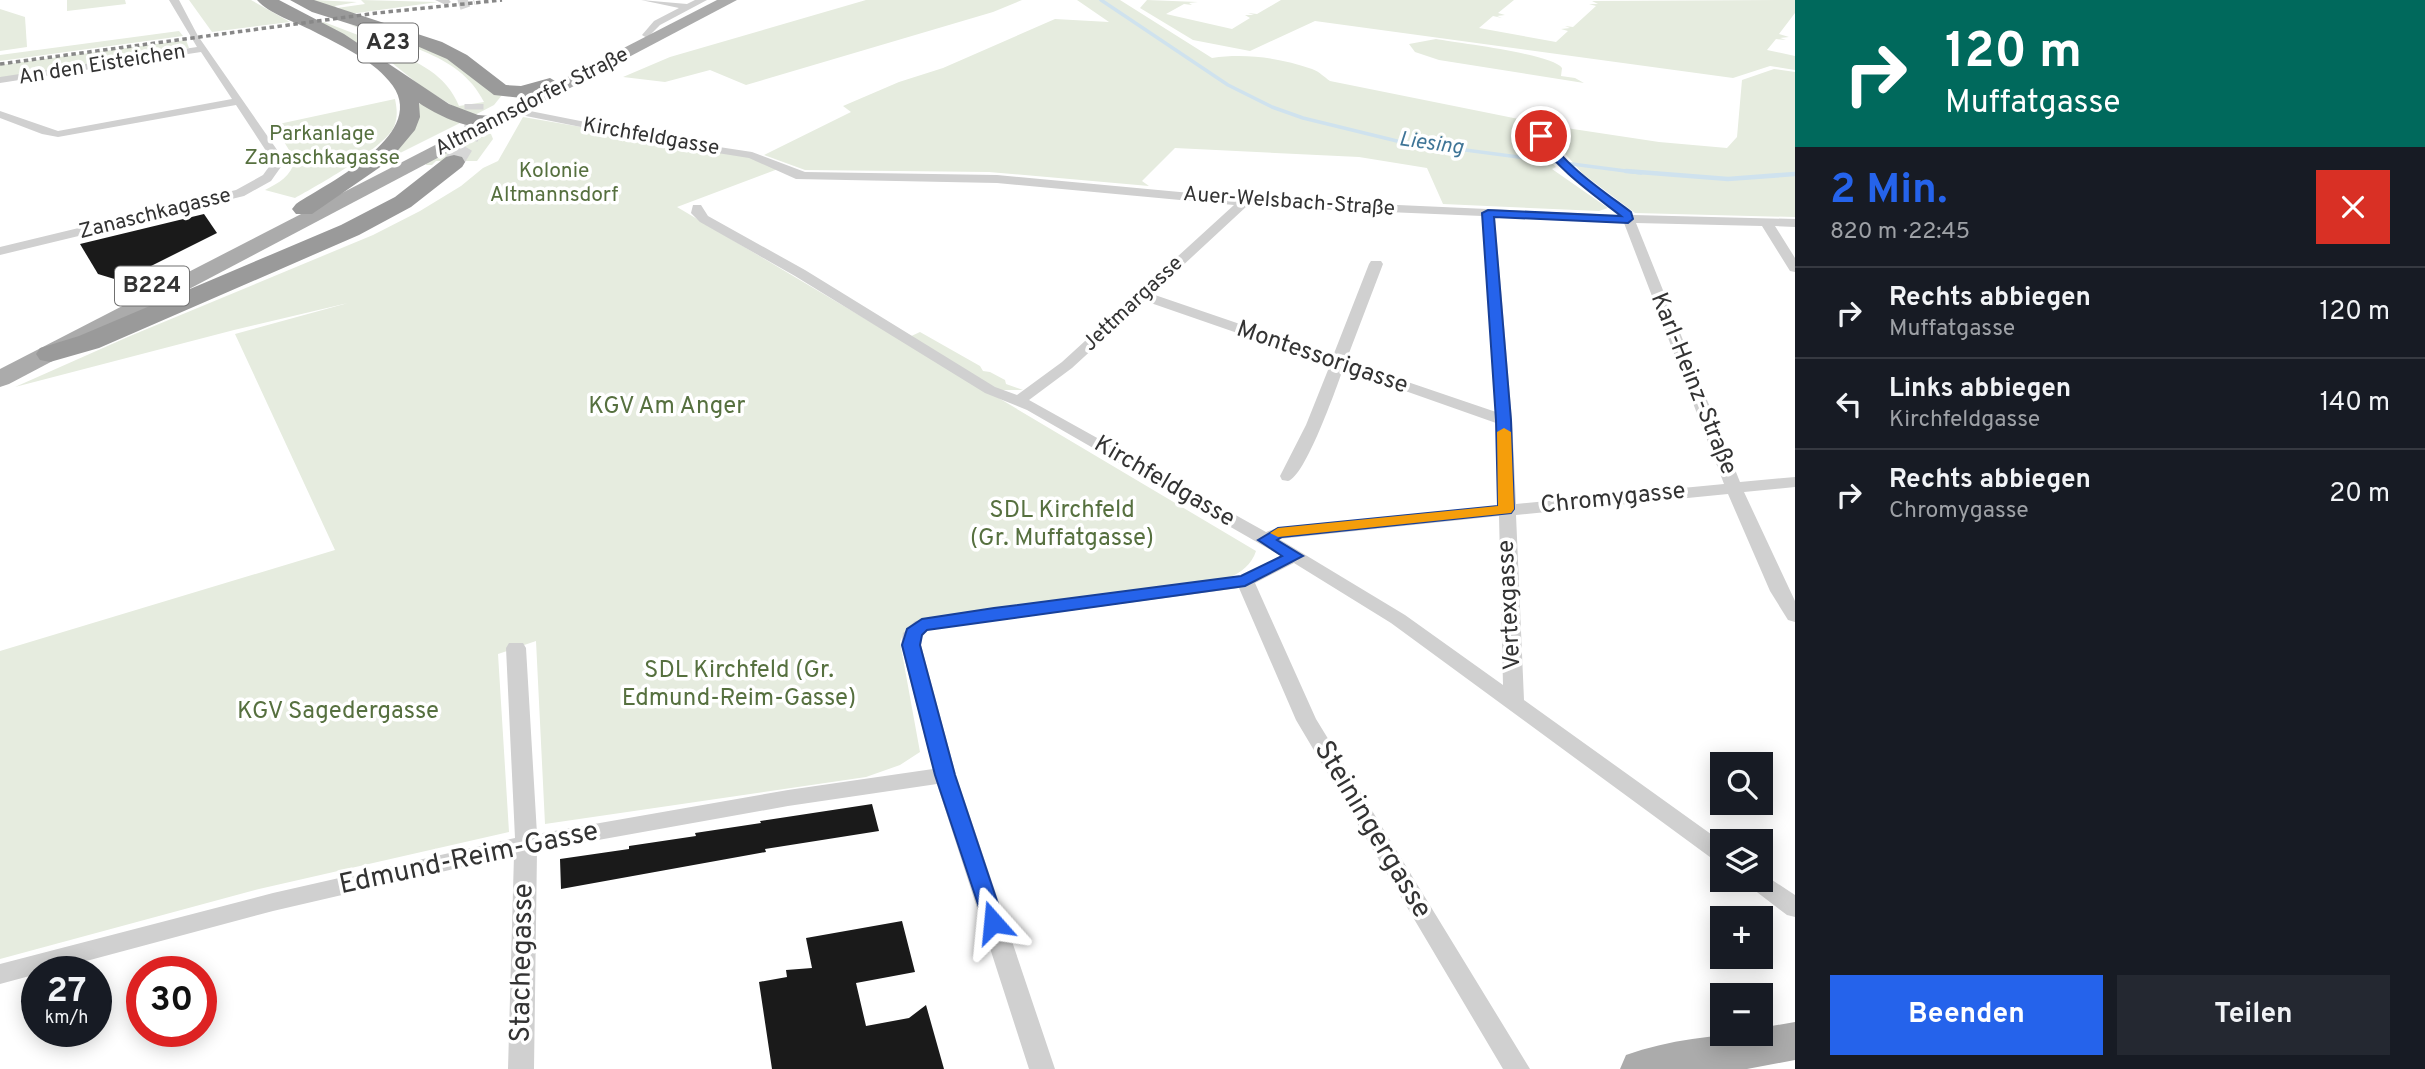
<!DOCTYPE html>
<html lang="de">
<meta charset="utf-8">
<style>
body{margin:0;font-family:Overpass,sans-serif;background:#242831;color:#f1f3f6;height:100vh;display:flex;flex-direction:column;font-size:26px;white-space:nowrap}
*{box-sizing:border-box;margin:0}
p{font-size:23px;color:#9ea1a6}
.icon{flex:none;width:38px;height:38px;fill:none;stroke:currentColor;stroke-width:2;stroke-linecap:round;stroke-linejoin:round}
.map{position:relative;flex:1;overflow:hidden}
.sheet{display:flex;flex-direction:column;background:#171b24;width:630px}
.sheet>*{flex:none}
.guide{background:#00695c;color:#fff;overflow:hidden}
.fabs{position:absolute;left:1710px;top:752px;display:grid;gap:14px}
.fabs a{display:grid;place-items:center;width:63px;height:63px;border-radius:0px;background:#171b24;box-shadow:0 4px 18px #0003;font-size:35px}
.speed{position:absolute;left:21px;top:956px;display:flex;gap:14px;font-size:35px;font-weight:700;text-align:center}
.speed>*{display:grid;place-content:center;width:91px;height:91px;border-radius:50%;background:#171b24;box-shadow:0 4px 18px #0003;line-height:1}
.speed small{font-size:18px;font-weight:400}
.speed .limit{border:10px solid #d22;background:#fff;color:#111}
.pin{position:absolute;display:grid;place-items:center;width:60px;height:60px;color:#fff;margin:-30px;border:4px solid #fff;border-radius:50%;box-shadow:0 2px 7px #0007}
.me{position:absolute;width:77px;margin:-38px;rotate:342deg;stroke-linejoin:round;filter:drop-shadow(0 0 5px #0008)}
.turn{display:flex;align-items:center;gap:24px;height:147px;padding:0 35px;font-size:32px}
.turn .icon{width:91px;height:91px;stroke-width:2.5}
.turn b{display:block;font-size:49px;line-height:60px}
.round{display:grid;place-items:center;flex:none;width:74px;height:74px;border-radius:0px;background:#242831}
.head{display:flex;align-items:center;justify-content:space-between;height:119px;padding:0 35px}
h1{font-size:42px;font-weight:700;line-height:52px;color:#2563eb}
.cta{display:flex;gap:14px;margin-top:auto;padding:14px 35px}
.cta a{flex:1;height:80px;border-radius:0px;background:#2563eb;color:#fff;font-size:28px;font-weight:700;line-height:80px;text-align:center}
.cta a+a{background:#242831;color:#f1f3f6}
ul{padding:0;list-style:none}
li{display:flex;align-items:center;gap:21px;height:91px;padding:0 35px;border-top:2px solid #363941}
li div{flex:1}
li b{display:block;font-size:26px}
li em{font-style:normal}
main{display:flex;flex:1;min-height:0}
.map>svg:first-child{display:block}
</style>
<main>
<div class="map">
<svg width="1795" height="1069" viewBox="0 0 1795 1069">
<rect width="100%" height="100%" fill="#fff"/>
<g fill="#e6ecdf">
<polygon points="67,0 125,0 126,4 67,11"/>
<polygon points="189,0 251,0 290,22 212,32"/>
<polygon points="312,0 357,2 335,6 337,8 365,4 361,0 438,2 350,14"/>
<polygon points="866,0 1022,0 993,12 746,85 710,70 665,82 623,77 670,57"/>
<path d="M 1077,0 L 1120,0 L 1212,58 C 1246,53 1280,58 1312,69 C 1320,72 1324,77 1330,81 L 1534,122 L 1536,124 L 1536,138 L 1533,140 L 1536,151 L 1540,151 L 1556,167 L 1552,169 L 1608,208 L 1599,211 L 1443,204 L 1427,168 L 1359,157 L 1175,148 L 1142,181 L 1149,186 L 989,172 L 805,170 L 764,155 L 851,112 L 843,106 L 899,82 L 943,68 L 1055,19 L 1109,22 Z"/>
<polygon points="1147,0 1198,2 1189,3 1192,5 1184,4 1166,14 1232,29 1250,18 1245,15 1254,15 1248,13 1257,14 1281,0 1514,0 1498,13 1505,15 1497,16 1502,18 1493,16 1479,28 1556,42 1568,31 1561,29 1570,28 1565,26 1573,27 1596,6 1589,4 1598,4 1592,1 1795,0 1795,13 1779,34 1789,37 1780,38 1786,40 1776,39 1767,50 1795,56 1795,70 1770,66 1733,78 1315,21 1250,51 1193,40 1140,8"/>
<polygon points="0,9 25,17 27,47 0,51"/>
<path d="M 324,22 L 392,48 L 388,50 C 418,62 446,74 459,106 L 484,102 C 459,51 396,45 349,24 L 437,50 L 502,95 L 494,105 L 471,117 L 422,87 L 387,59 L 321,23 Z"/>
<polygon points="179,31 183,36 0,61 0,55"/>
<path d="M 1436,39 C 1458,43 1553,54 1562,68 L 1561,76 L 1575,78 L 1584,83 L 1439,60 L 1415,52 L 1409,44 Z"/>
<polygon points="186,40 189,48 0,78 0,65"/>
<polygon points="1774,69 1795,72 1795,217 1635,213 1583,174 1552,139 1562,139 1560,134 1551,132 1553,126 1659,142 1727,148 1737,137 1742,80"/>
<path d="M 395,99 C 397,109 398,117 394,127 C 384,148 317,186 295,198 L 265,190 C 279,183 291,176 295,160 L 274,125 Z"/>
<polygon points="419,104 424,104 460,123 388,159 419,110"/>
<path d="M 523,117 L 751,156 L 778,169 L 677,207 L 1256,551 C 1252,564 1241,573 1228,578 L 919,621 L 905,630 L 900,642 L 920,752 L 900,765 L 866,777 L 545,824 L 536,641 L 498,654 L 509,832 L 259,889 L 0,959 L 0,651 L 335,550 L 235,334 L 348,303 L 234,330 L 15,387 L 130,336 L 373,235 L 420,211 L 461,186 L 483,168 L 498,161 Z"/>
<polygon points="482,132 491,134 493,139 477,161 436,161 432,165 426,165 427,160"/>
<polygon points="920,332 980,366 983,371 990,372 1005,380 1006,384 1023,390 997,390 907,338"/>
</g>
<g fill="none" stroke-linecap="round" stroke-linejoin="round">
<polyline stroke="#cfe2ee" stroke-width="3.5" points="1101,0 1228,85 1272,107 1303,118 1397,141 1641,173"/>
<polyline stroke="#cfe2ee" stroke-width="4.5" points="1626,171 1728,179 1795,174"/>
</g>
<g fill="#1a1a1a">
<polygon points="204,214 217,233 121,281 98,274 80,244"/>
<polygon points="872,804 879,831 765,849 766,852 561,889 560,859 629,849 629,846 696,836 695,833 761,823 760,821"/>
<polygon points="902,921 915,972 856,983 866,1026 909,1018 926,1005 944,1069 772,1069 759,982 787,977 786,970 812,968 806,938"/>
</g>
<g fill="none" stroke-linecap="round" stroke-linejoin="round">
<polyline stroke="#d6d6d6" stroke-width="10" stroke-dasharray="10 5" stroke-linecap="butt" points="459,5 474,0"/>
<polyline stroke="#d6d6d6" stroke-width="19" stroke-dasharray="19 10" stroke-linecap="butt" points="454,162 474,129 474,104"/>
<g fill="#d0d0d0" fill-rule="evenodd">
<polygon points="169,0 179,0 198,36 282,157 283,164 271,181 244,196 0,255 0,247 236,190 263,175 271,164 270,157 236,105 58,137 42,134 0,118 0,111 58,131 232,99 201,52 0,83 0,77 197,47"/>
<polygon points="435,0 449,0 451,2 446,5"/>
<polygon points="641,0 687,4 695,0 707,0 660,25 647,38 642,35 654,21 679,8"/>
<path d="M 515,108 L 686,142 L 752,152 L 805,172 L 997,175 L 1244,198 L 1619,215 C 1587,191 1557,170 1535,136 L 1539,121 L 1544,118 L 1549,121 L 1547,136 L 1573,169 L 1633,215 L 1795,219 L 1795,227 L 1775,226 L 1795,258 L 1795,272 L 1790,271 L 1762,226 L 1636,223 L 1740,482 L 1795,477 L 1795,487 L 1744,492 L 1795,601 L 1795,622 L 1788,620 L 1770,591 L 1728,494 L 1516,515 L 1524,700 L 1722,842 L 1722,863 L 1714,860 L 1391,623 L 1294,563 L 1255,583 L 1316,719 L 1530,1069 L 1503,1069 L 1296,720 L 1239,588 L 928,630 L 922,635 L 921,645 L 956,775 L 1055,1069 L 1029,1069 L 937,784 L 788,806 L 537,851 L 534,1069 L 508,1069 L 514,855 L 273,911 L 49,971 L 37,971 L 37,974 L 0,984 L 0,964 L 273,893 L 515,838 L 506,648 L 509,643 L 523,643 L 526,648 L 537,834 L 788,790 L 933,769 L 901,645 L 903,633 L 915,621 L 1241,576 L 1281,556 L 1027,410 L 985,393 L 795,276 L 700,222 L 691,213 L 693,205 L 701,205 L 708,216 L 805,270 L 995,387 L 1017,395 L 1062,362 L 1234,205 L 997,183 L 796,179 L 749,158 L 686,148 L 511,113 L 511,109 ZM 1247,206 L 1482,216 L 1496,412 L 1346,361 L 1383,264 L 1381,261 L 1371,261 L 1369,264 L 1333,356 L 1152,294 ZM 1495,217 L 1624,223 L 1724,484 L 1516,504 L 1512,420 ZM 1145,301 L 1330,365 L 1306,425 L 1280,476 L 1282,480 L 1288,481 C 1305,477 1336,389 1343,369 L 1496,423 L 1499,506 L 1277,528 L 1266,532 L 1029,400 L 1072,368 ZM 1499,516 L 1503,685 L 1405,615 L 1279,539 Z"/>
<polygon points="1760,872 1795,895 1795,917 1787,915 1749,886 1746,880 1760,880"/>
</g>
<g fill="#ababab" fill-rule="evenodd">
<polygon points="717,0 737,0 9,384 0,387 0,369"/>
<path d="M 1795,1022 L 1795,1060 L 1747,1069 L 1620,1069 L 1626,1055 C 1668,1040 1716,1034 1760,1034 L 1760,1028 Z"/>
</g>
<g fill="#9a9a9a" fill-rule="evenodd">
<path d="M 257,0 L 279,0 L 344,34 L 449,104 L 478,115 L 504,117 L 507,121 L 504,125 C 474,133 444,119 419,103 L 420,117 L 415,130 L 389,161 L 312,214 L 296,214 L 292,209 L 296,204 C 329,182 434,132 389,81 C 371,59 338,44 313,31 C 296,22 269,14 257,0 Z"/>
<polygon points="290,0 314,0 442,42 467,55 506,85 521,86 550,78 560,84 557,88 522,98 494,95 447,59 410,43 312,12"/>
<polygon points="454,155 462,157 465,162 462,167 411,207 359,235 99,348 50,362 40,360 36,354 40,348 79,336 341,225 395,197 446,157"/>
</g>
<polyline stroke="#888" stroke-width="3.5" stroke-dasharray="4.5 3.5" stroke-linecap="butt" points="0,64 377,13 502,0"/>
</g>
<path fill="#2563eb" stroke="#184099" stroke-width="2" d="M 1537,134 L 1544,134 C 1567,167 1599,188 1631,212 L 1633,219 L 1628,223 L 1494,217 L 1511,420 L 1514,509 L 1511,513 L 1282,537 L 1277,540 L 1303,556 L 1245,586 L 927,630 L 922,635 L 920,645 L 955,775 L 1004,922 L 1001,928 L 993,931 L 986,928 L 935,775 L 902,645 L 907,629 L 922,619 L 994,608 L 1241,576 L 1282,556 L 1258,540 L 1278,528 L 1498,506 L 1496,420 L 1482,213 L 1488,210 L 1621,216 C 1589,191 1558,170 1535,136 Z"/>
<polygon fill="#f59e0b" points="1504,428 1511,432 1514,509 1511,513 1278,537 1270,533 1278,528 1498,506 1497,432"/>
<g text-anchor="middle" dominant-baseline="central" stroke-width="7" stroke-linejoin="round" paint-order="stroke">
<g font-size="21" fill="#333" stroke="#fff">
<text transform="translate(102 65) rotate(-9)">An den Eisteichen</text>
<text transform="translate(532 102) rotate(-27)">Altmannsdorfer Straße</text>
<text transform="translate(651 137) rotate(10)">Kirchfeldgasse</text>
<text transform="translate(1289 202) rotate(4)">Auer-Welsbach-Straße</text>
<text transform="translate(155 214) rotate(-14)">Zanaschkagasse</text>
<text transform="translate(1133 304) rotate(-43)">Jettmargasse</text>
</g>
<g font-size="21" fill="#56703f" stroke="#fff">
<text x="322" y="134">Parkanlage<tspan x="322" dy="24">Zanaschkagasse</tspan></text>
<text x="554" y="171">Kolonie<tspan x="554" dy="24">Altmannsdorf</tspan></text>
</g>
<g font-size="21" font-style="italic" fill="#3f7597" stroke="#fff">
<text transform="translate(1431 144) rotate(8)">Liesing</text>
</g>
<g fill="#fff" stroke="#707070" stroke-width="2">
<rect x="358" y="23.5" width="60" height="39" rx="5"/>
<rect x="115" y="266.5" width="74" height="39" rx="5"/>
</g>
<g font-size="23" font-weight="bold" fill="#333">
<text x="388" y="43">A23</text>
<text x="152" y="286">B224</text>
</g>
<g font-size="24" fill="#333" stroke="#fff">
<text transform="translate(1322 358) rotate(19)">Montessorigasse</text>
<text transform="translate(1693 384) rotate(68)">Karl-Heinz-Straße</text>
<text transform="translate(1164 482) rotate(30)">Kirchfeldgasse</text>
<text transform="translate(1613 499) rotate(-6)">Chromygasse</text>
<text transform="translate(1510 605) rotate(-93)">Vertexgasse</text>
</g>
<g font-size="24" fill="#56703f" stroke="#fff">
<text x="667" y="407">KGV Am Anger</text>
<text x="1062" y="511">SDL Kirchfeld<tspan x="1062" dy="28">(Gr. Muffatgasse)</tspan></text>
<text x="739" y="671">SDL Kirchfeld (Gr.<tspan x="739" dy="28">Edmund-Reim-Gasse)</tspan></text>
<text x="338" y="712">KGV Sagedergasse</text>
</g>
<g font-size="28" fill="#333" stroke="#fff">
<text transform="translate(1372 830) rotate(59)">Steiningergasse</text>
<text transform="translate(469 859) rotate(-12)">Edmund-Reim-Gasse</text>
<text transform="translate(523 963) rotate(-89)">Stachegasse</text>
</g>
</g>
</svg>
<div class="fabs">
<a><svg class="icon" aria-label="search" viewBox="0 0 24 24"><circle cx="10" cy="10" r="6"/><path d="M15 15l6 6"/></svg></a>
<a><svg class="icon" aria-label="layers" viewBox="0 0 24 24"><path d="M12 4l9 5-9 5-9-5zM3 14l9 5 9-5"/></svg></a>
<a>+</a>
<a>−</a>
</div>
<div class="speed"><div>27<small>km/h</small></div><div class="limit">30</div></div>
<div class="pin" style="left:1541px;top:136px;background:#d93025"><svg class="icon" aria-label="arrive" viewBox="0 0 24 24"><path d="M6 21V4h12l-3 4 3 4H6"/></svg></div>
<svg class="me" style="left:993px;top:922px" viewBox="-20 -20 40 40"><path d="M0-17L14 15 0 8-14 15z" fill="#2563eb" stroke="#fff" stroke-width="4"/></svg>
</div>
<section class="sheet">
<div class="guide">
<div class="turn"><svg class="icon" aria-label="right" viewBox="0 0 24 24"><path d="M7 20v-9h11M14 6l5 5-5 5"/></svg><div><b>120 m</b>Muffatgasse</div></div>
</div>
<div class="head"><div><h1>2 Min.</h1><p>820 m · 22:45</p></div><a class="round" style="background:#d93025;color:#fff"><svg class="icon" aria-label="close" viewBox="0 0 24 24"><path d="M6 6l12 12M18 6L6 18"/></svg></a></div>
<ul>
<li><svg class="icon" aria-label="right" viewBox="0 0 24 24"><path d="M7 20v-9h11M14 6l5 5-5 5"/></svg><div><b>Rechts abbiegen</b><p>Muffatgasse</p></div><em>120 m</em></li>
<li><svg class="icon" aria-label="left" viewBox="0 0 24 24"><path d="M17 20v-9H6M10 6l-5 5 5 5"/></svg><div><b>Links abbiegen</b><p>Kirchfeldgasse</p></div><em>140 m</em></li>
<li><svg class="icon" aria-label="right" viewBox="0 0 24 24"><path d="M7 20v-9h11M14 6l5 5-5 5"/></svg><div><b>Rechts abbiegen</b><p>Chromygasse</p></div><em>20 m</em></li>
</ul>
<div class="cta"><a>Beenden</a><a>Teilen</a></div>
</section>
</main>
